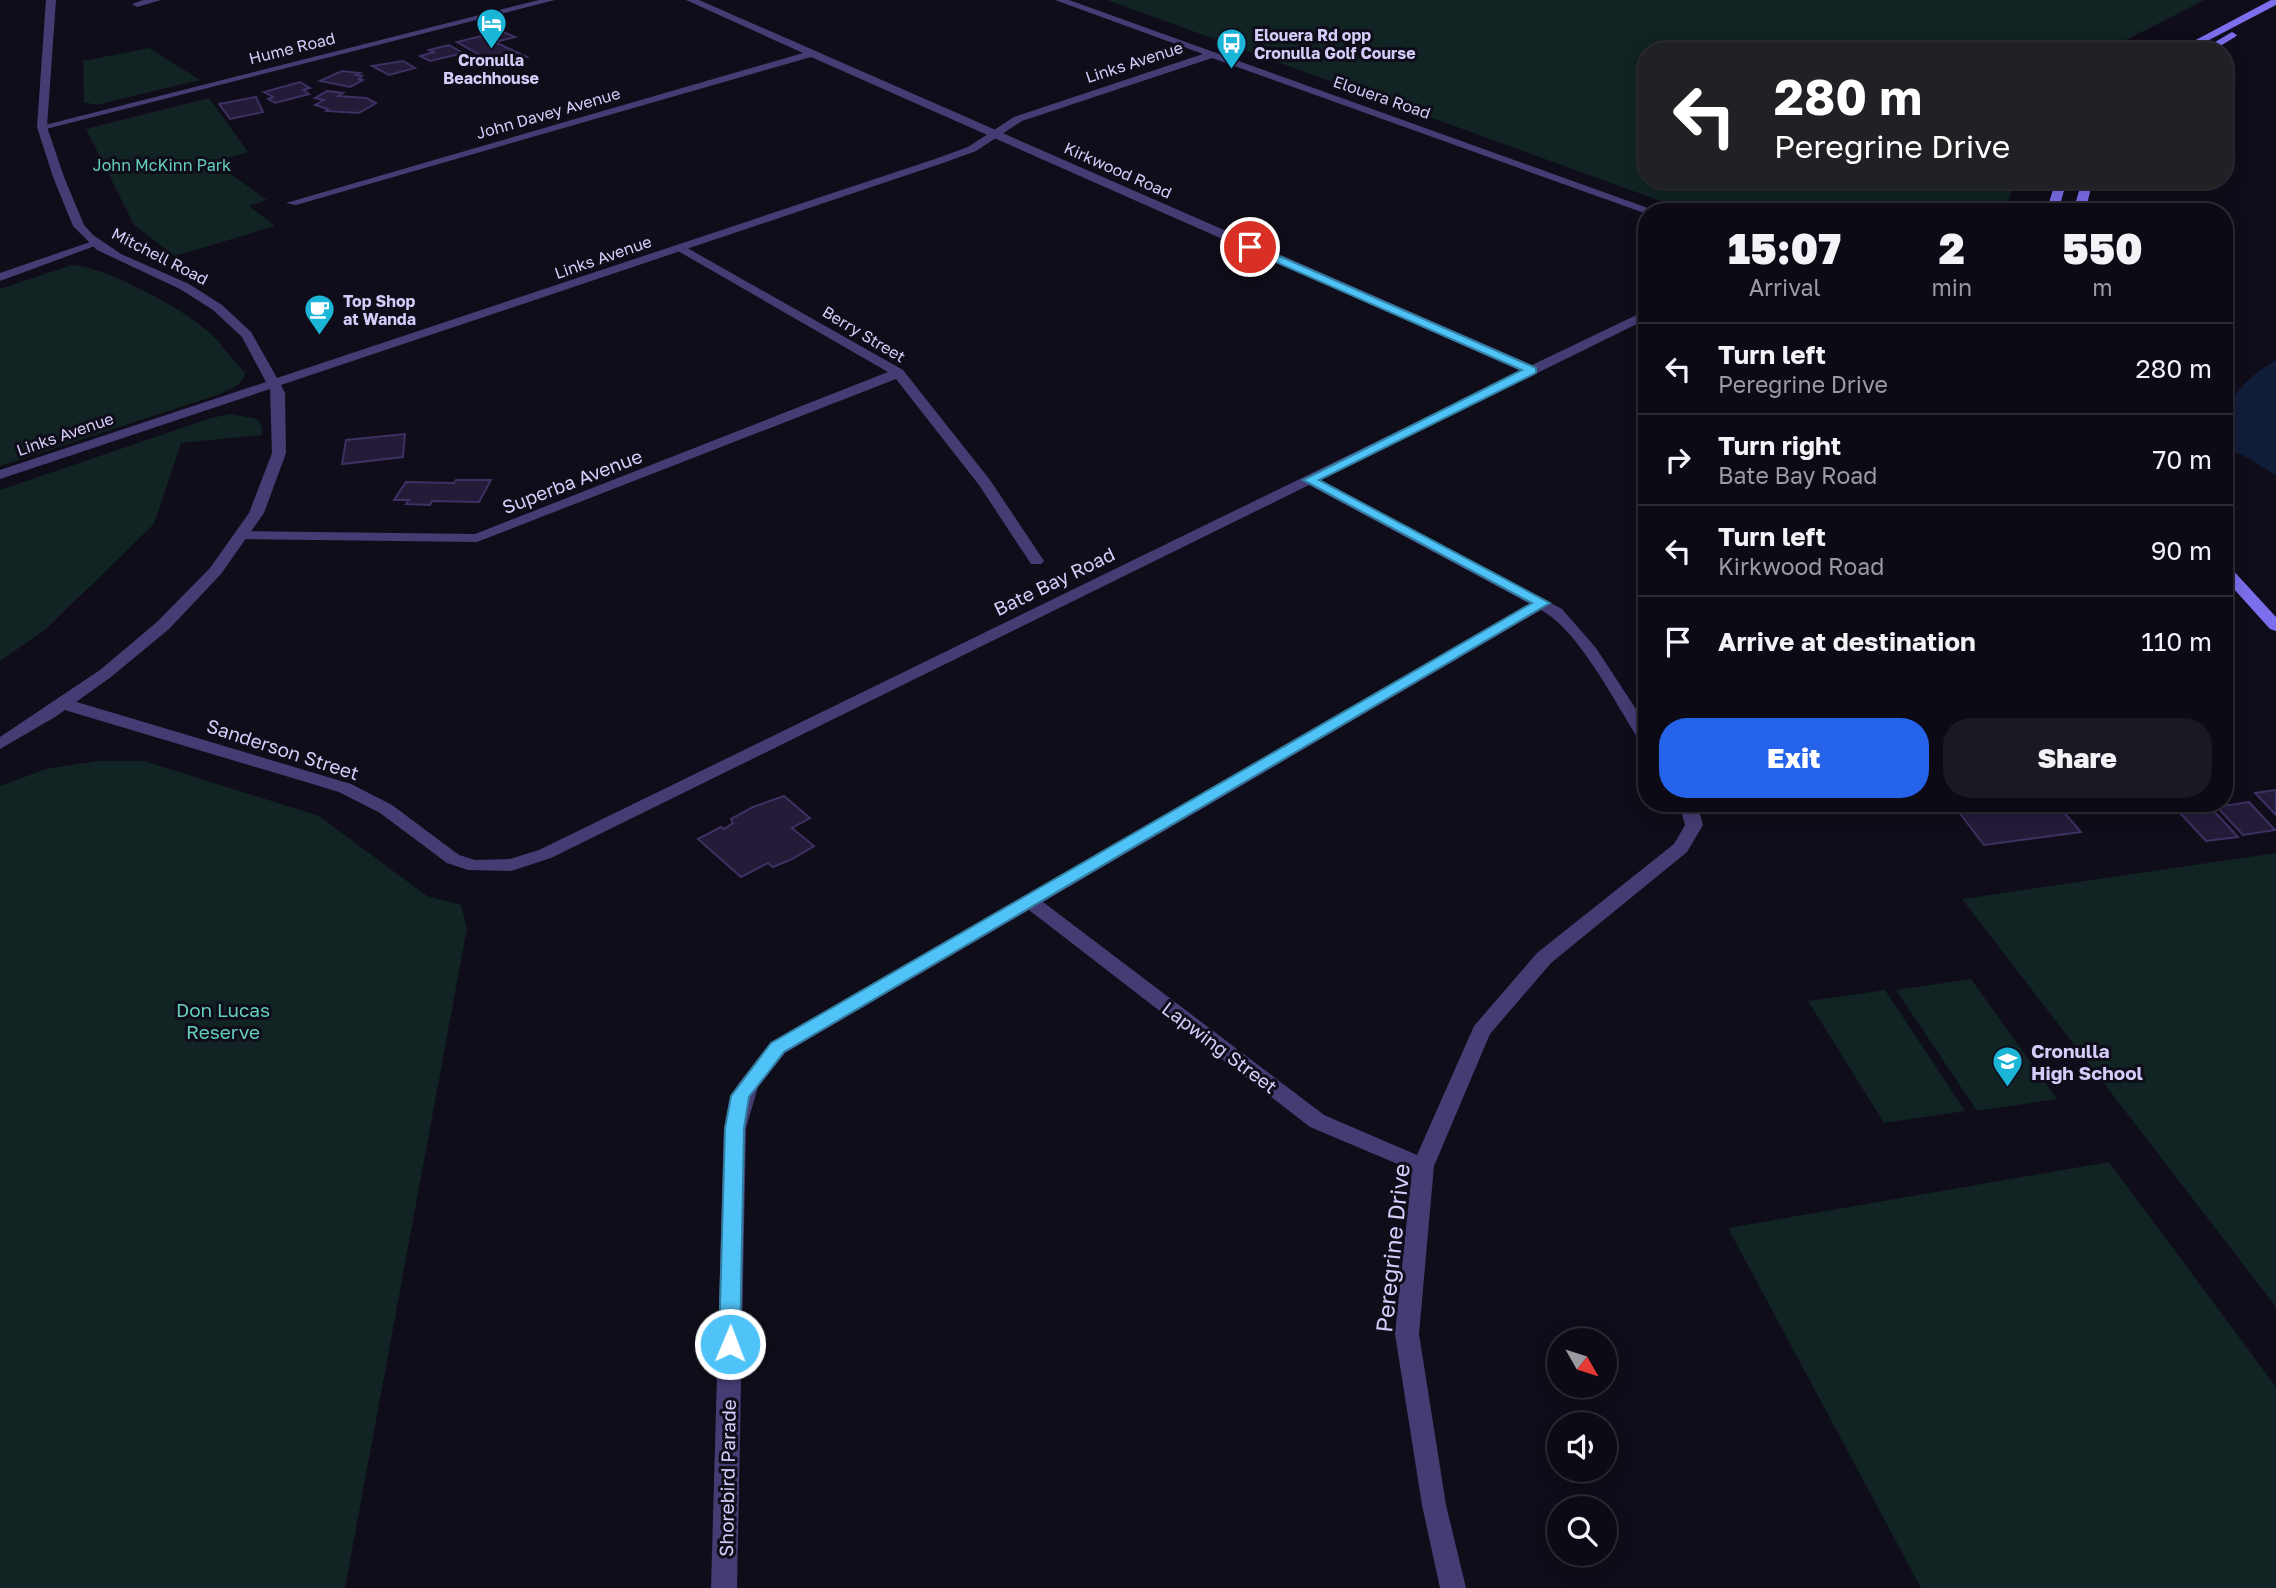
<!DOCTYPE html>
<style>
body{margin:0;font-family:"Golos Text",sans-serif;background:#1a1822;color:#f1f3f6;height:100vh;display:flex;flex-direction:column;font-size:26px;white-space:nowrap}
*{box-sizing:border-box;margin:0}
p{font-size:23px;color:#9a9aa0}
.icon{flex:none;width:38px;height:38px;fill:none;stroke:currentColor;stroke-width:2;stroke-linecap:round;stroke-linejoin:round}
.map{position:relative;flex:1;overflow:hidden}
.drawer{position:absolute;left:1638px;top:203px;width:595px;height:609px;display:flex;flex-direction:column;background:#0c0a14;border-radius:28px;box-shadow:0 4px 18px #0003,0 0 0 2px #2c2b34}
.drawer>*{flex:none}
.top-card{position:absolute;left:1638px;top:42px;width:595px;height:147px;border-radius:28px;box-shadow:0 4px 18px #0003,0 0 0 2px #2c2b34;background:#202124;color:#fff;overflow:hidden}
.needle{width:46px;rotate:129deg}
.controls{position:absolute;left:1547px;top:1328px;display:grid;gap:14px}
.controls a{display:grid;place-items:center;width:70px;height:70px;border-radius:50%;background:#0c0a14;box-shadow:0 4px 18px #0003,0 0 0 2px #2c2b34;font-size:35px}
.pin{position:absolute;display:grid;place-items:center;width:60px;height:60px;color:#fff;margin:-30px;border:4px solid #fff;border-radius:50%;box-shadow:0 2px 7px #0007}
.me{position:absolute;width:77px;margin:-38px;rotate:1deg;stroke-linejoin:round;filter:drop-shadow(0 0 5px #0008)}
.turn{display:flex;align-items:center;gap:24px;height:147px;padding:0 21px;font-size:32px}
.turn .icon{width:91px;height:91px;stroke-width:2.5}
.turn b{display:block;font-size:49px;line-height:60px}
.eta{display:flex;justify-content:space-evenly;align-items:center;height:119px;text-align:center}
.eta b{font-size:42px;font-weight:800;line-height:49px}
.action{display:flex;gap:14px;margin-top:auto;padding:14px 21px}
.action a{flex:1;height:80px;border-radius:28px;background:#2563eb;color:#fff;font-size:28px;font-weight:800;line-height:80px;text-align:center}
.action a+a{background:#1a1822;color:#f1f3f6}
ul{padding:0;list-style:none}
li{display:flex;align-items:center;gap:21px;height:91px;padding:0 21px;border-top:2px solid #2c2b34}
li div{flex:1}
li b{display:block;font-size:26px}
li em{font-style:normal}
.map>svg:first-child{display:block}
</style>
<div class="map">
<svg width="2276" height="1588" viewBox="0 0 2276 1588">
<rect width="100%" height="100%" fill="#100d1a"/>
<g fill="#112323">
<polygon points="1107,0 2205,0 2104,51 1647,51 1647,180 2016,180 2004,212 1691,212"/>
<polygon points="149,48 200,80 96,105 84,102 83,61"/>
<polygon points="209,98 248,152 214,162 267,200 249,206 275,226 175,256 134,225 86,129"/>
<path d="M 72,265 C 105,267 173,304 200,325 C 217,337 231,358 245,373 C 242,386 230,389 220,394 L 0,466 L 0,289 Z"/>
<polygon points="230,414 257,419 262,427 262,435 181,443 154,524 45,630 0,661 0,490 211,418"/>
<polygon points="97,761 144,761 319,816 427,896 461,905 467,928 345,1588 0,1588 0,786 46,769"/>
<polygon points="2276,853 2276,1307 1962,899"/>
<polygon points="1971,979 2057,1099 1977,1111 1896,990"/>
<polygon points="1885,990 1965,1111 1884,1123 1808,1001"/>
<polygon points="2109,1162 2276,1387 2276,1588 1921,1588 1728,1228"/>
</g>
<path fill="#111e3a" d="M 2276,360 L 2276,475 L 2241,454 L 2224,451 C 2224,402 2234,386 2276,360 Z"/>
<g fill="#241b39" stroke="#3e3062" stroke-width="2">
<polygon points="501,31 515,37 495,42 527,57 498,65 457,42"/>
<polygon points="449,45 463,53 430,61 420,56 434,52 429,50"/>
<polygon points="403,61 415,68 389,75 372,66"/>
<polygon points="342,71 360,73 356,75 362,76 359,79 363,80 350,87 320,81"/>
<polygon points="300,82 310,88 303,90 309,94 275,103 268,99 273,97 264,92"/>
<polygon points="327,91 343,93 338,96 366,98 376,103 359,113 326,111 328,109 315,105 324,100 315,98"/>
<polygon points="256,97 263,112 230,119 219,104"/>
<polygon points="405,434 403,457 342,464 346,440"/>
<polygon points="456,480 491,480 479,502 432,501 430,505 406,504 409,500 394,500 406,482 454,483"/>
<polygon points="2276,790 2276,815 2255,793"/>
<polygon points="784,796 810,818 792,828 814,846 792,859 773,867 768,863 741,877 698,839 721,827 724,829 733,823 731,819 753,807"/>
<polygon points="2249,802 2275,830 2243,835 2217,807"/>
<polygon points="1952,803 2056,803 2081,832 1984,845"/>
<polygon points="2212,809 2238,837 2206,841 2180,813"/>
</g>
<g fill="none" stroke-linecap="round" stroke-linejoin="round">
<g fill="#443d74" fill-rule="evenodd">
<polygon points="161,0 137,7 132,4 143,0"/>
<polygon points="539,0 555,0 42,130 37,127"/>
<path d="M 686,0 L 699,0 L 1532,365 L 1647,310 L 1647,319 L 1320,480 L 1562,609 L 1596,648 L 1647,726 L 1647,744 L 1641,743 C 1617,706 1579,630 1541,610 L 1043,902 L 1324,1115 L 1417,1155 L 1474,1026 L 1537,953 L 1674,844 L 1685,825 L 1679,803 L 1697,803 L 1703,825 L 1687,852 L 1551,963 L 1490,1034 L 1434,1166 L 1419,1334 L 1446,1505 L 1466,1588 L 1440,1588 L 1422,1505 L 1395,1334 L 1412,1170 L 1310,1127 L 1029,910 L 785,1053 L 758,1087 L 746,1128 L 737,1588 L 711,1588 L 724,1128 L 738,1084 L 771,1043 L 1530,604 L 1309,485 L 551,858 L 511,871 L 468,870 L 447,863 L 380,813 L 339,792 L 58,708 L 56,704 L 58,700 L 70,700 L 351,784 L 392,805 L 459,855 L 475,860 L 510,859 L 539,850 L 1521,371 L 811,57 L 296,205 L 286,203 L 803,53 Z"/>
<polygon points="93,241 103,243 0,281 0,273"/>
<polygon points="682,245 903,370 990,480 1044,561 1041,564 1031,564 979,485 896,379 477,542 244,539 237,535 244,531 475,534 888,372 678,251 676,249"/>
</g>
<polygon fill="#443d74" fill-rule="evenodd" points="46,0 56,0 47,127 64,177 84,225 93,235 121,254 189,284 222,305 251,332 277,378 935,159 968,147 1014,117 1203,54 1055,0 1069,0 1659,212 1647,214 1212,58 1022,121 976,151 943,163 281,385 285,393 286,453 264,513 221,574 169,629 111,677 55,717 0,749 0,737 100,670 157,622 210,568 249,513 272,453 270,389 0,479 0,470 266,382 242,337 213,310 180,289 97,250 73,226 53,177 37,127"/>
<g fill="#7c6fed" fill-rule="evenodd">
<polygon points="2271,0 2276,0 2276,5 2188,51 2175,51"/>
<polygon points="2232,32 2237,35 2235,37 2212,51 2200,51"/>
<polygon points="2056,180 2067,180 2058,212 2046,212"/>
<polygon points="2082,180 2093,180 2085,212 2073,212"/>
<polygon points="2224,565 2229,566 2276,617 2276,631 2270,629 2224,578"/>
</g>
</g>
<polygon fill="#4fc3f7" stroke="#337fa1" stroke-width="2" points="1246,245 1254,245 1536,368 1536,373 1319,480 1550,603 784,1052 749,1097 744,1128 740,1344 737,1351 730,1353 722,1351 719,1344 725,1128 731,1096 771,1043 1532,603 1303,480 1522,370 1246,249"/>
<defs>
<symbol id="hotel-pin" viewBox="-11 -11 22 30"><path d="M0 17L-7.5 6A9.5 9.5 0 1 1 7.5 6Z" fill="#1ab5d7" stroke="#100d1a"/><path d="M-6-4.5h1.5V1H6V5H4.5V3h-9V5H-6ZM-4 0a1.8 1.8 0 1 1 3.6 0ZM.5 0V-2.5h3Q6-2.5 6 0Z" fill="#fff"/></symbol>
<symbol id="bus-pin" viewBox="-11 -11 22 30"><path d="M0 17L-7.5 6A9.5 9.5 0 1 1 7.5 6Z" fill="#1ab5d7" stroke="#100d1a"/><path d="M-5-6H5V4H4V6H2V4H-2V6H-4V4H-5ZM-3.5-4V0h7V-4ZM-3.5 1.2v1.5H-2V1.2ZM2 1.2v1.5H3.5V1.2Z" fill="#fff"/></symbol>
<symbol id="cafe-pin" viewBox="-11 -11 22 30"><path d="M0 17L-7.5 6A9.5 9.5 0 1 1 7.5 6Z" fill="#1ab5d7" stroke="#100d1a"/><path d="M-5.5-4.5H6V0H3Q3 3.5 0 3.5H-2.5Q-5.5 3.5-5.5 0ZM3-3.2v2h1.7v-2ZM-6 4.5H4V6H-6Z" fill="#fff"/></symbol>
<symbol id="school-pin" viewBox="-11 -11 22 30"><path d="M0 17L-7.5 6A9.5 9.5 0 1 1 7.5 6Z" fill="#1ab5d7" stroke="#100d1a"/><path d="M0-5L7-2L0 1L-7-2ZM-4 1L0 2.5L4 1V4Q0 6-4 4Z" fill="#fff"/></symbol>
</defs>
<g fill-rule="evenodd">
<use href="#hotel-pin" x="474" y="6" width="35" height="47"/>
<use href="#bus-pin" x="1214" y="26" width="35" height="47"/>
<use href="#cafe-pin" x="302" y="292" width="35" height="47"/>
<use href="#school-pin" x="1990" y="1044" width="35" height="47"/>
</g>
<g text-anchor="middle" dominant-baseline="central" stroke-width="6" stroke-linejoin="round" paint-order="stroke">
<g font-size="16" font-weight="bold" fill="#d5ccf9" stroke="#100d1a" text-anchor="start">
<text x="1254" y="35">Elouera Rd opp<tspan x="1254" dy="18">Cronulla Golf Course</tspan></text>
<text x="491" y="60" text-anchor="middle">Cronulla<tspan x="491" dy="18">Beachhouse</tspan></text>
<text x="343" y="301">Top Shop<tspan x="343" dy="18">at Wanda</tspan></text>
</g>
<g font-size="16" fill="#d5ccf9" stroke="#100d1a">
<text transform="translate(292 48) rotate(-14)">Hume Road</text>
<text transform="translate(1134 62) rotate(-18)">Links Avenue</text>
<text transform="translate(1382 97) rotate(19)">Elouera Road</text>
<text transform="translate(548 113) rotate(-16)">John Davey Avenue</text>
<text transform="translate(1118 170) rotate(24)">Kirkwood Road</text>
<text transform="translate(160 256) rotate(27)">Mitchell Road</text>
<text transform="translate(603 257) rotate(-19)">Links Avenue</text>
<text transform="translate(864 334) rotate(31)">Berry Street</text>
<text transform="translate(65 434) rotate(-19)">Links Avenue</text>
</g>
<g font-size="16" fill="#63cfbc" stroke="#100d1a">
<text x="162" y="165">John McKinn Park</text>
</g>
<g font-size="19" fill="#d5ccf9" stroke="#100d1a">
<text transform="translate(572 481) rotate(-21)">Superba Avenue</text>
<text transform="translate(1054 581) rotate(-26)">Bate Bay Road</text>
<text transform="translate(283 749) rotate(18)">Sanderson Street</text>
<text transform="translate(1220 1047) rotate(37)">Lapwing Street</text>
<text transform="translate(727 1478) rotate(-89)">Shorebird Parade</text>
</g>
<g font-size="19" fill="#63cfbc" stroke="#100d1a">
<text x="223" y="1009">Don Lucas<tspan x="223" dy="22">Reserve</tspan></text>
</g>
<g font-size="19" font-weight="bold" fill="#d5ccf9" stroke="#100d1a" text-anchor="start">
<text x="2031" y="1050">Cronulla<tspan x="2031" dy="22">High School</tspan></text>
</g>
<g font-size="23" fill="#d5ccf9" stroke="#100d1a">
<text transform="translate(1392 1248) rotate(-84)">Peregrine Drive</text>
</g>
</g>
</svg>
<div class="controls">
<a><svg class="needle" viewBox="-14 -14 28 28"><path d="M0-13l5 13h-10z" fill="#e53935"/><path d="M0 13l5-13h-10z" fill="#9a9aa0"/></svg></a>
<a><svg class="icon" aria-label="sound" viewBox="0 0 24 24"><path d="M4 9h4l5-4v14l-5-4H4zM17 9q2 3 0 6"/></svg></a>
<a><svg class="icon" aria-label="search" viewBox="0 0 24 24"><circle cx="10" cy="10" r="6"/><path d="M15 15l6 6"/></svg></a>
</div>
<div class="pin" style="left:1250px;top:247px;background:#d93025"><svg class="icon" aria-label="arrive" viewBox="0 0 24 24"><path d="M6 21V4h12l-3 4 3 4H6"/></svg></div>
<svg class="me" style="left:730px;top:1344px" viewBox="-20 -20 40 40"><circle r="17" fill="#4fc3f7" stroke="#fff" stroke-width="3"/><path d="M0-11L8 9 0 5-8 9z" fill="#fff"/></svg>
<div class="top-card">
<div class="turn"><svg class="icon" aria-label="left" viewBox="0 0 24 24"><path d="M17 20v-9H6M10 6l-5 5 5 5"/></svg><div><b>280 m</b>Peregrine Drive</div></div>
</div>
<section class="drawer">
<div class="eta">
<div><b>15:07</b><p>Arrival</p></div>
<div><b>2</b><p>min</p></div>
<div><b>550</b><p>m</p></div>
</div>
<ul>
<li><svg class="icon" aria-label="left" viewBox="0 0 24 24"><path d="M17 20v-9H6M10 6l-5 5 5 5"/></svg><div><b>Turn left</b><p>Peregrine Drive</p></div><em>280 m</em></li>
<li><svg class="icon" aria-label="right" viewBox="0 0 24 24"><path d="M7 20v-9h11M14 6l5 5-5 5"/></svg><div><b>Turn right</b><p>Bate Bay Road</p></div><em>70 m</em></li>
<li><svg class="icon" aria-label="left" viewBox="0 0 24 24"><path d="M17 20v-9H6M10 6l-5 5 5 5"/></svg><div><b>Turn left</b><p>Kirkwood Road</p></div><em>90 m</em></li>
<li><svg class="icon" aria-label="arrive" viewBox="0 0 24 24"><path d="M6 21V4h12l-3 4 3 4H6"/></svg><div><b>Arrive at destination</b></div><em>110 m</em></li>
</ul>
<div class="action"><a>Exit</a><a>Share</a></div>
</section>
</div>
